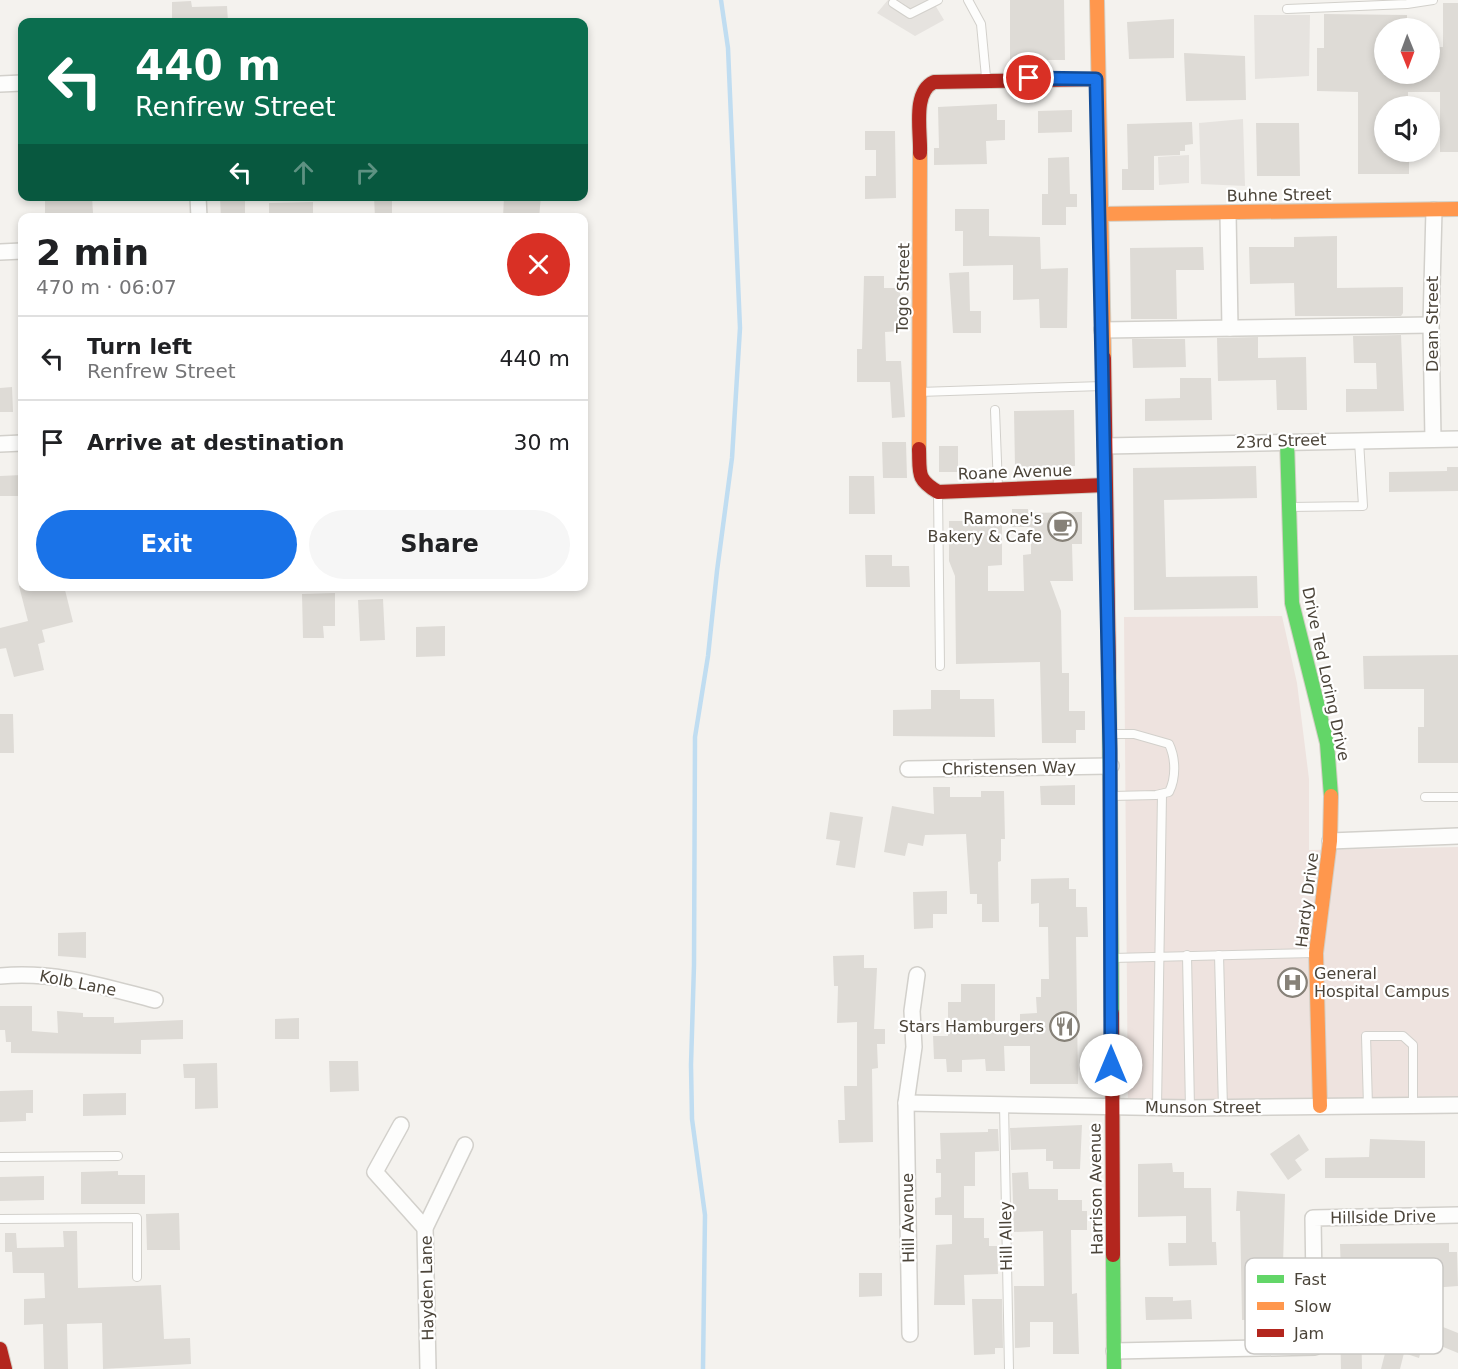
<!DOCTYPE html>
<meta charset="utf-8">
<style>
body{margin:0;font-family:"DejaVu Sans",sans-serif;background:#f6f6f6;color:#202124;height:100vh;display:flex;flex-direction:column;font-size:22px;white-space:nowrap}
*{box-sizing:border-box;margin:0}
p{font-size:20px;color:#757577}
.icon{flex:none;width:33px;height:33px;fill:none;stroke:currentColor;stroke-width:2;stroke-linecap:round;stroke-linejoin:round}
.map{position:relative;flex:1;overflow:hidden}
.panel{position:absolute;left:18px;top:213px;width:570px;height:378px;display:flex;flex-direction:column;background:#fff;border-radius:12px;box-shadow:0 3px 9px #0003}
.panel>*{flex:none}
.top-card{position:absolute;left:18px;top:18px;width:570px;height:183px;border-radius:12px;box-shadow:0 3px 9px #0003;background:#0b6e4f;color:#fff;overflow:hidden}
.needle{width:39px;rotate:179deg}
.controls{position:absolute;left:1374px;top:18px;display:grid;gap:12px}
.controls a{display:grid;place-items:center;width:66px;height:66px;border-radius:50%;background:#fff;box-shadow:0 3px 9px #0003;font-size:30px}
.pin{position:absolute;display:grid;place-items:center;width:51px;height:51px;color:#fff;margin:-26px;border:3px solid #fff;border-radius:50%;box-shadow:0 2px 6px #0007}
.me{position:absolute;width:66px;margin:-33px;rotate:0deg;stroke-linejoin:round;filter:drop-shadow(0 0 4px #0008)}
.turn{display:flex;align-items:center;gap:21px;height:126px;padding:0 18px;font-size:27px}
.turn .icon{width:78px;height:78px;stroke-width:2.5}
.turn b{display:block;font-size:42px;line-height:51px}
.lanes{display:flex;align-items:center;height:57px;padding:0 18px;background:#0003;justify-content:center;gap:30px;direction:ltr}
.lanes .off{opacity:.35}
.round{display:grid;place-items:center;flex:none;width:63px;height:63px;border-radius:32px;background:#f6f6f6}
.headline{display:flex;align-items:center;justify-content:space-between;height:102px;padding:0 18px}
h1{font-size:36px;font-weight:800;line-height:45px}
.primary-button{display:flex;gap:12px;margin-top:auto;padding:12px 18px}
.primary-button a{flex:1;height:69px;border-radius:36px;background:#1a73e8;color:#fff;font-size:24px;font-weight:800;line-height:69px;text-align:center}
.primary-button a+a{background:#f6f6f6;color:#202124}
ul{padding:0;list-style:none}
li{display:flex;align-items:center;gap:18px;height:84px;padding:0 18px;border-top:2px solid #e0e0e0}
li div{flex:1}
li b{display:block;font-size:22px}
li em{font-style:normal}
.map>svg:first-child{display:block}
</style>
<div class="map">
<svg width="1458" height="1369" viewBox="0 0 1458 1369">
<rect width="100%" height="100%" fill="#f4f2ee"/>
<polygon fill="#eee3df" points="1282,616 1297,683 1309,779 1309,850 1458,847 1458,1114 1128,1116 1124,617"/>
<g fill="#e6e3df">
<polygon points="888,0 942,0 935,5 944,20 915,36 877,13"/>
<polygon points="1254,15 1310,15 1309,76 1255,79"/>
<polygon points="1243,119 1245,186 1201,184 1199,123"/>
<polygon points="1189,155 1189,183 1159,185 1158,157"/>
</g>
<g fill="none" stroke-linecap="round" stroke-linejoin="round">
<polyline stroke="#c0ddf1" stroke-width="4.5" points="703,1369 705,1215 692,1119 691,1065 694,965 695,737 708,656 717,571 732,458 740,328 728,48 721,0"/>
</g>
<g fill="#dedbd6">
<polygon points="1010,0 1064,0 1065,60 1010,60"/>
<polygon points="191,1 192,7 227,6 228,22 172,22 172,2"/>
<polygon points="1443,3 1458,3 1458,152 1440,152 1440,92 1408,92 1408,106 1384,106 1384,152 1409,152 1409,174 1358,174 1358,92 1317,91 1317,48 1324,48 1324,14 1407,15 1407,28 1384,28 1384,74 1430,74 1430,47 1443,47"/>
<polygon points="1174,19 1174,58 1129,59 1127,22"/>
<polygon points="1184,53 1245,56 1246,100 1186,101"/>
<polygon points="997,104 997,120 1005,120 1005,140 986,141 987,164 934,165 934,148 939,148 938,107"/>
<polygon points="1072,110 1072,132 1038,133 1038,111"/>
<polygon points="1192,122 1193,144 1185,145 1185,151 1180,151 1180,155 1154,156 1154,190 1122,190 1122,169 1128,169 1127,124"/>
<polygon points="1256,123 1299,123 1300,176 1257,176"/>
<polygon points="865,131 895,131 896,198 865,199 865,176 876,176 876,150 865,150"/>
<polygon points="1069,157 1070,194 1077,194 1077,207 1066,207 1066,225 1042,225 1042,194 1048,194 1048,158"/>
<polygon points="45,196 92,196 93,213 45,214"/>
<polygon points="374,196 392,196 392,218 375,218"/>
<polygon points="504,196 541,196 539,218 503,218"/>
<polygon points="245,197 245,218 221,218 220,198"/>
<polygon points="313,202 313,218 269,218 269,203"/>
<polygon points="955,209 989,209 989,236 1040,237 1041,269 1068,268 1067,328 1040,328 1039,299 1013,300 1013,265 963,266 963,231 955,231"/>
<polygon points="1337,236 1337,288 1403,287 1403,313 1401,316 1295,316 1294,283 1250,284 1249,247 1294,247 1294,237"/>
<polygon points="1203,247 1204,270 1176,270 1177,319 1131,319 1130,248"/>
<polygon points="969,272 970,311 981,311 981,333 953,333 949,273"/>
<polygon points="864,276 884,276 884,288 900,288 901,331 885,332 886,361 901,361 905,417 892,418 890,382 857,382 857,349 862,349"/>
<polygon points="1401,335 1404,411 1346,412 1346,389 1377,389 1376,363 1354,363 1353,336"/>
<polygon points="1258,337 1258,358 1306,357 1307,410 1277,410 1276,380 1218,381 1217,338"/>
<polygon points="1132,339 1185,339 1186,367 1133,368"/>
<polygon points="1180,378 1211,378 1212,420 1145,421 1145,399 1180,398"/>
<polygon points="12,387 13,412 0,412 0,388"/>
<polygon points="1074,410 1075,466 1015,467 1014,411"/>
<polygon points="882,442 906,442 907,478 883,478"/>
<rect x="939" y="446" width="19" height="26"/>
<polygon points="1256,466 1257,498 1164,500 1166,577 1257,576 1258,608 1134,610 1133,468"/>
<polygon points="1447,467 1458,467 1458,491 1389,492 1389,472 1447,471"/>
<polygon points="22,475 22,496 0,496 0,476"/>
<polygon points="849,476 874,476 875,514 849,514"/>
<polygon points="1012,509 1028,509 1028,513 1082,512 1082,544 1072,544 1073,581 1050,581 1061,611 1062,673 1069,673 1069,711 1085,711 1085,730 1076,730 1076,743 1042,743 1040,662 956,664 955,576 949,561 949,521 1002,521 1002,565 988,566 988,591 1024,591 1023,555 1031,554 1031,527 1012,527"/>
<polygon points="865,555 892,555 892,566 909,566 910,587 866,587"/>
<polygon points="19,586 64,586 73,622 42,630 45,642 38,644 44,670 14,677 6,648 0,649 0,628 28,621"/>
<polygon points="335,593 335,626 323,626 324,638 303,638 302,594"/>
<polygon points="383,599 385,640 360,641 358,600"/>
<polygon points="445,626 445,656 416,657 416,627"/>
<polygon points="1458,655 1458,763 1418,763 1418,727 1424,727 1424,689 1364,689 1363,656"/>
<polygon points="931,690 960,690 960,699 994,699 995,737 893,736 893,710 931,709"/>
<polygon points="0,714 13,714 14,753 0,753"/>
<polygon points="1075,785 1075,805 1041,805 1040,786"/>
<polygon points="933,787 950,787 950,797 981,797 981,791 1004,791 1005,839 1001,839 1001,861 998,862 999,922 982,922 982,904 977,904 977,894 970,894 966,834 925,835 923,846 908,843 905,856 884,852 892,806 934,814"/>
<polygon points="830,812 863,817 855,868 836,865 840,841 826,839"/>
<polygon points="1069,878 1069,889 1076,889 1076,907 1087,907 1088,937 1076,937 1078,1084 1030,1084 1030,1046 1004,1046 1005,1071 986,1071 985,1059 962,1060 962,1072 947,1072 946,1059 934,1059 933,1036 948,1036 948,1002 961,1002 961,984 995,984 995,1029 1020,1028 1020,1014 1037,1013 1036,997 1041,997 1041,979 1049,979 1048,927 1039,927 1039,903 1031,904 1031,879"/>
<polygon points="947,891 947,914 933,914 933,928 914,929 913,892"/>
<polygon points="86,932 86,958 58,956 58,933"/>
<polygon points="864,955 864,968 877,968 874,1029 885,1029 885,1044 877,1044 878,1068 872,1069 873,1142 839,1143 838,1120 845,1120 844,1086 857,1086 857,1022 837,1023 838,986 834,986 833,956"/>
<polygon points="0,1006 32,1006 32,1031 58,1033 57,1011 83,1013 83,1017 114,1017 114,1023 183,1020 183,1039 141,1040 141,1054 11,1053 11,1042 6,1042 5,1030 0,1030"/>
<polygon points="299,1018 299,1039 275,1039 275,1019"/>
<polygon points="329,1061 358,1061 359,1091 330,1092"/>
<polygon points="217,1063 218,1108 195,1109 195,1078 184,1078 183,1064"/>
<polygon points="33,1090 33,1113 26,1113 26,1121 0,1122 0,1091"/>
<polygon points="126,1093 126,1115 83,1116 83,1094"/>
<polygon points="1082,1125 1080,1169 1053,1169 1053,1161 1046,1161 1046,1149 1011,1150 1010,1128"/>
<polygon points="988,1129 998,1129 999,1151 975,1152 975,1186 964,1186 964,1218 984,1218 984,1238 989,1238 989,1246 997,1246 998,1274 964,1275 965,1305 934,1305 936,1245 952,1244 952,1215 935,1215 935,1198 941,1197 941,1173 936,1173 936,1159 941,1159 940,1133 988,1132"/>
<polygon points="1299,1134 1309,1150 1295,1160 1302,1170 1288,1180 1270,1154"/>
<polygon points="1370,1139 1425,1141 1425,1178 1325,1178 1325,1158 1369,1157"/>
<polygon points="1172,1163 1173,1172 1184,1172 1184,1188 1211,1188 1212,1242 1216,1242 1217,1265 1169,1266 1168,1243 1186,1243 1186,1216 1138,1217 1138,1164"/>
<polygon points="118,1171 118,1175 145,1175 145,1204 81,1204 81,1172"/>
<polygon points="1028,1172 1029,1189 1058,1189 1058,1200 1082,1200 1082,1211 1087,1211 1087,1230 1071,1230 1072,1294 1077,1293 1079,1354 1053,1354 1053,1322 1030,1322 1030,1347 1015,1348 1014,1286 1044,1286 1043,1231 1014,1232 1012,1173"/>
<polygon points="44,1176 44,1200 0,1201 0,1177"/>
<polygon points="1237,1191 1285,1194 1283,1264 1286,1264 1288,1319 1242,1320 1240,1211 1236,1211"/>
<polygon points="179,1213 180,1250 147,1250 146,1214"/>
<polygon points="63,1231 77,1231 78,1288 161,1285 164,1339 190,1338 191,1364 103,1369 102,1323 67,1324 68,1369 44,1369 43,1324 24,1325 24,1299 45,1298 44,1273 13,1273 12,1252 5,1252 5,1233 16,1233 17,1248 64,1247"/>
<polygon points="1449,1243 1449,1252 1457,1252 1458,1286 1391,1291 1391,1303 1342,1304 1340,1244"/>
<polygon points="859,1273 882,1273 882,1296 859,1297"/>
<polygon points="1145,1297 1173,1297 1173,1301 1191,1300 1192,1319 1146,1320"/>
<polygon points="972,1299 1002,1299 1003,1348 995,1348 995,1354 974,1355"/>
<polygon points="1343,1313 1361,1318 1362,1369 1341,1369 1340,1324 1343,1323"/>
<polygon points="1392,1326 1425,1335 1419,1358 1404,1353 1400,1369 1381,1369"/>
<polygon points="1443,1327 1458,1333 1458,1353 1436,1344"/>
</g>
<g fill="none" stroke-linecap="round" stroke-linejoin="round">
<defs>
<g id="lane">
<polyline points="968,0 981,24 986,77"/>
<polyline points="893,3 910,14 938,0"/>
<polyline points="1287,9 1407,4 1433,0"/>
<polyline points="919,392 1102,386"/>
<polyline points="995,410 998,487"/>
<polyline points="938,493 940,666"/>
<polyline points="1290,507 1363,506 1359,441"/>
<path d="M 1112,796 L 1156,795 L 1169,792 C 1176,778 1176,759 1169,744 L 1134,734 L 1113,734"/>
<polyline points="1425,797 1458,797"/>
<polyline points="1187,955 1190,1108"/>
<polyline points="1219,955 1223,1108"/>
<polyline points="1113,958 1313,953"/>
<polyline points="1004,1104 1009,1369"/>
<polyline points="1368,1106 1366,1036 1403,1036 1413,1045 1413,1106"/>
<polyline points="1157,1107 1162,794"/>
<polyline points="0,1157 118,1156"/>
<polyline points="0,1219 137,1218 137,1277"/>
</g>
<g id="street">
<polyline points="0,84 22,83"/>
<polyline points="198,196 199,218"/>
<polyline points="1228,213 1230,328"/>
<polyline points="0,252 22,251"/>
<polyline points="1102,330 1431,325"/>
<polyline points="1433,439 1431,325 1434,210"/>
<polyline points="0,444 22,443"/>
<polyline points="1105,446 1458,439"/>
<polyline points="908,769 1111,766"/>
<polyline points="1330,841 1458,836"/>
<path d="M 0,976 C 57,971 101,986 155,1000"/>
<polyline points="906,1103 1190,1108 1458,1105"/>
<polyline points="401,1125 375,1172 425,1228"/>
<polyline points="910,1334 906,1103 914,1047 912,1011 917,975"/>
<polyline points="1114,1351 1315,1347 1313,1218 1458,1215"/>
<polyline points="428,1369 425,1228 465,1145"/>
</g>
<g id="fast">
<polyline points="1287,441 1292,603 1327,743 1331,796"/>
<polyline points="1109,673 1112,1013"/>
<polyline points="1113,1255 1114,1369"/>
</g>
<g id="slow">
<polyline points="1097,0 1104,358"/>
<polyline points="1100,214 1458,209"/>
<polyline points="919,449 920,153"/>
<polyline points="1320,1106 1316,953 1330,841 1331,796"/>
</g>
<g id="jam">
<path d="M 920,153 C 921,132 912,92 934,82 L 1096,79"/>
<polyline points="1104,358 1109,673"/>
<path d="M 919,449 C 920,473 916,479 938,492 L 1105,485"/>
<polyline points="1112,1013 1113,1255"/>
<polyline points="0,1349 5,1369"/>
</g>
</defs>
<use href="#lane" stroke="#d2d0cb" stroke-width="10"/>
<use href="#street" stroke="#d2d0cb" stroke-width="18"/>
<use href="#fast" stroke="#d3cfc5" stroke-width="16"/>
<use href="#slow" stroke="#d3cfc5" stroke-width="16"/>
<use href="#jam" stroke="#d3cfc5" stroke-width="16"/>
<use href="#lane" stroke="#fdfdfc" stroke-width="8"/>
<use href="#street" stroke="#fdfdfc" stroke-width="15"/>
<use href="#fast" stroke="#63d668" stroke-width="14"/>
<use href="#slow" stroke="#ff974d" stroke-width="14"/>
<use href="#jam" stroke="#b3261e" stroke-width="14"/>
</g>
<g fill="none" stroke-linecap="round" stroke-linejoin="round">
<defs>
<polyline id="route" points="1029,78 1096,79 1110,750 1111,1065"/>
</defs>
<use href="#route" stroke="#114b97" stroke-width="15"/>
<use href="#route" stroke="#1a73e8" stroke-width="10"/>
</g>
<defs>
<symbol id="cafe-ring" viewBox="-11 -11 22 22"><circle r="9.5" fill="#fff" stroke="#868178" stroke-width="1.5"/><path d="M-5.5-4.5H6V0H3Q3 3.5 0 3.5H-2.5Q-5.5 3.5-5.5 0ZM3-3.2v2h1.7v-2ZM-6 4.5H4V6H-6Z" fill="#868178"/></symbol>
<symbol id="hospital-ring" viewBox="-11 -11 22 22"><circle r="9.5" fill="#fff" stroke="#868178" stroke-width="1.5"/><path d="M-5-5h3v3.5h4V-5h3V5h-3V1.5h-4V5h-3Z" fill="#868178"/></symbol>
<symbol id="restaurant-ring" viewBox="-11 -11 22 22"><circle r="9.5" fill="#fff" stroke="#868178" stroke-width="1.5"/><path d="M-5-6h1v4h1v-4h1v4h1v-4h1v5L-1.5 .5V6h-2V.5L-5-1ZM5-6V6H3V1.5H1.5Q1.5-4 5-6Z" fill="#868178"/></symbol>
</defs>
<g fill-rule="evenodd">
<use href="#cafe-ring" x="1046" y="510" width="33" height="33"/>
<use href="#hospital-ring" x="1276" y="966" width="33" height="33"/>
<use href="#restaurant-ring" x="1048" y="1010" width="33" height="33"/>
</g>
<g text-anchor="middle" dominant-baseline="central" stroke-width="4.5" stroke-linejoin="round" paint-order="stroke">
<g font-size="16" fill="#4b4439" stroke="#fff">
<text transform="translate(1279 195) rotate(-1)">Buhne Street</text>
<text transform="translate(903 288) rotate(-89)">Togo Street</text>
<text transform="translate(1432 324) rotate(-90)">Dean Street</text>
<text transform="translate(1281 441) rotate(-2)">23rd Street</text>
<text transform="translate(1015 472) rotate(-2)">Roane Avenue</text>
<text transform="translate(1326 674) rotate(78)">Drive Ted Loring Drive</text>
<text transform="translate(1009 768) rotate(-1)">Christensen Way</text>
<text transform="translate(1307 900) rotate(-83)">Hardy Drive</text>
<text transform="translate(78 983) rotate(11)">Kolb Lane</text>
<text x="1203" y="1107">Munson Street</text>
<text transform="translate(1096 1189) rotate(-91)">Harrison Avenue</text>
<text transform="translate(1383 1217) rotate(-1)">Hillside Drive</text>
<text transform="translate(908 1218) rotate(-91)">Hill Avenue</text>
<text transform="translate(1006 1236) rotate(-91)">Hill Alley</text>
<text transform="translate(427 1288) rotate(-91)">Hayden Lane</text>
</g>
<g font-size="16" fill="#4b4439" stroke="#fff" text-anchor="end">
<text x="1042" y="518">Ramone's<tspan x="1042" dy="18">Bakery &amp; Cafe</tspan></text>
<text x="1314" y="973" text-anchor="start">General<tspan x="1314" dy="18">Hospital Campus</tspan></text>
<text x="1044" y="1026">Stars Hamburgers</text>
</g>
</g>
<rect x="1245" y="1258" width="198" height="96" rx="9" fill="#fff" stroke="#c9c7c4" stroke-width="1.5"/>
<rect x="1257" y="1275" width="27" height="8" fill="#63d668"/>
<rect x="1257" y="1302" width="27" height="8" fill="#ff974d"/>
<rect x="1257" y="1329" width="27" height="8" fill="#b3261e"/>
<g font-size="16" fill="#4b4439">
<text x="1294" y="1285">Fast</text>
<text x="1294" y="1312">Slow</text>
<text x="1294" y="1339">Jam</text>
</g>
</svg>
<div class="controls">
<a><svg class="needle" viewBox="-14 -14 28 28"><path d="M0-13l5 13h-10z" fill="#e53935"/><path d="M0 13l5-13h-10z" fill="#757577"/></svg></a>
<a><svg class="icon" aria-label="sound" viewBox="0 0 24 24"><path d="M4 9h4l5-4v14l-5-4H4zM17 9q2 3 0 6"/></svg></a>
</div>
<div class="pin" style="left:1029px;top:78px;background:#d93025"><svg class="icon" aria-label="arrive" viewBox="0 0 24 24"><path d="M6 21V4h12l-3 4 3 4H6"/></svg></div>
<svg class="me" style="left:1111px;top:1065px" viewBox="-20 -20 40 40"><circle r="19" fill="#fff"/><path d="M0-13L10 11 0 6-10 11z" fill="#1a73e8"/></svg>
<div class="top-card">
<div class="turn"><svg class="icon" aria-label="left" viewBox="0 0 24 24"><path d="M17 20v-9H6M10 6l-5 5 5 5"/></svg><div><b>440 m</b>Renfrew Street</div></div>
<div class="lanes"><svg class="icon" aria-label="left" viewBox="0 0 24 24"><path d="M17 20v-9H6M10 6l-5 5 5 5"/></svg><svg class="icon off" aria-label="ahead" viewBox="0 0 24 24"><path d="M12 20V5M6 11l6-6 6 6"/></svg><svg class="icon off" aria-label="right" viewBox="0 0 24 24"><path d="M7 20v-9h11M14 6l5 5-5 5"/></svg></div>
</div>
<section class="panel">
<div class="headline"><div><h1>2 min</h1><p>470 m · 06:07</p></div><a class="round" style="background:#d93025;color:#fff"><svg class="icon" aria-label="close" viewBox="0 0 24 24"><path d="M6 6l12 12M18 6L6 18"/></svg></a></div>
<ul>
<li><svg class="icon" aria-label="left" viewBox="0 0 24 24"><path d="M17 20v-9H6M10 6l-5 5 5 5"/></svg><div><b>Turn left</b><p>Renfrew Street</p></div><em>440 m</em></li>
<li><svg class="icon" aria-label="arrive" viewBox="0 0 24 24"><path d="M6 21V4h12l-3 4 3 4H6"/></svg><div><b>Arrive at destination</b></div><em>30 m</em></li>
</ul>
<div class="primary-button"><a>Exit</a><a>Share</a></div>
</section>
</div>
